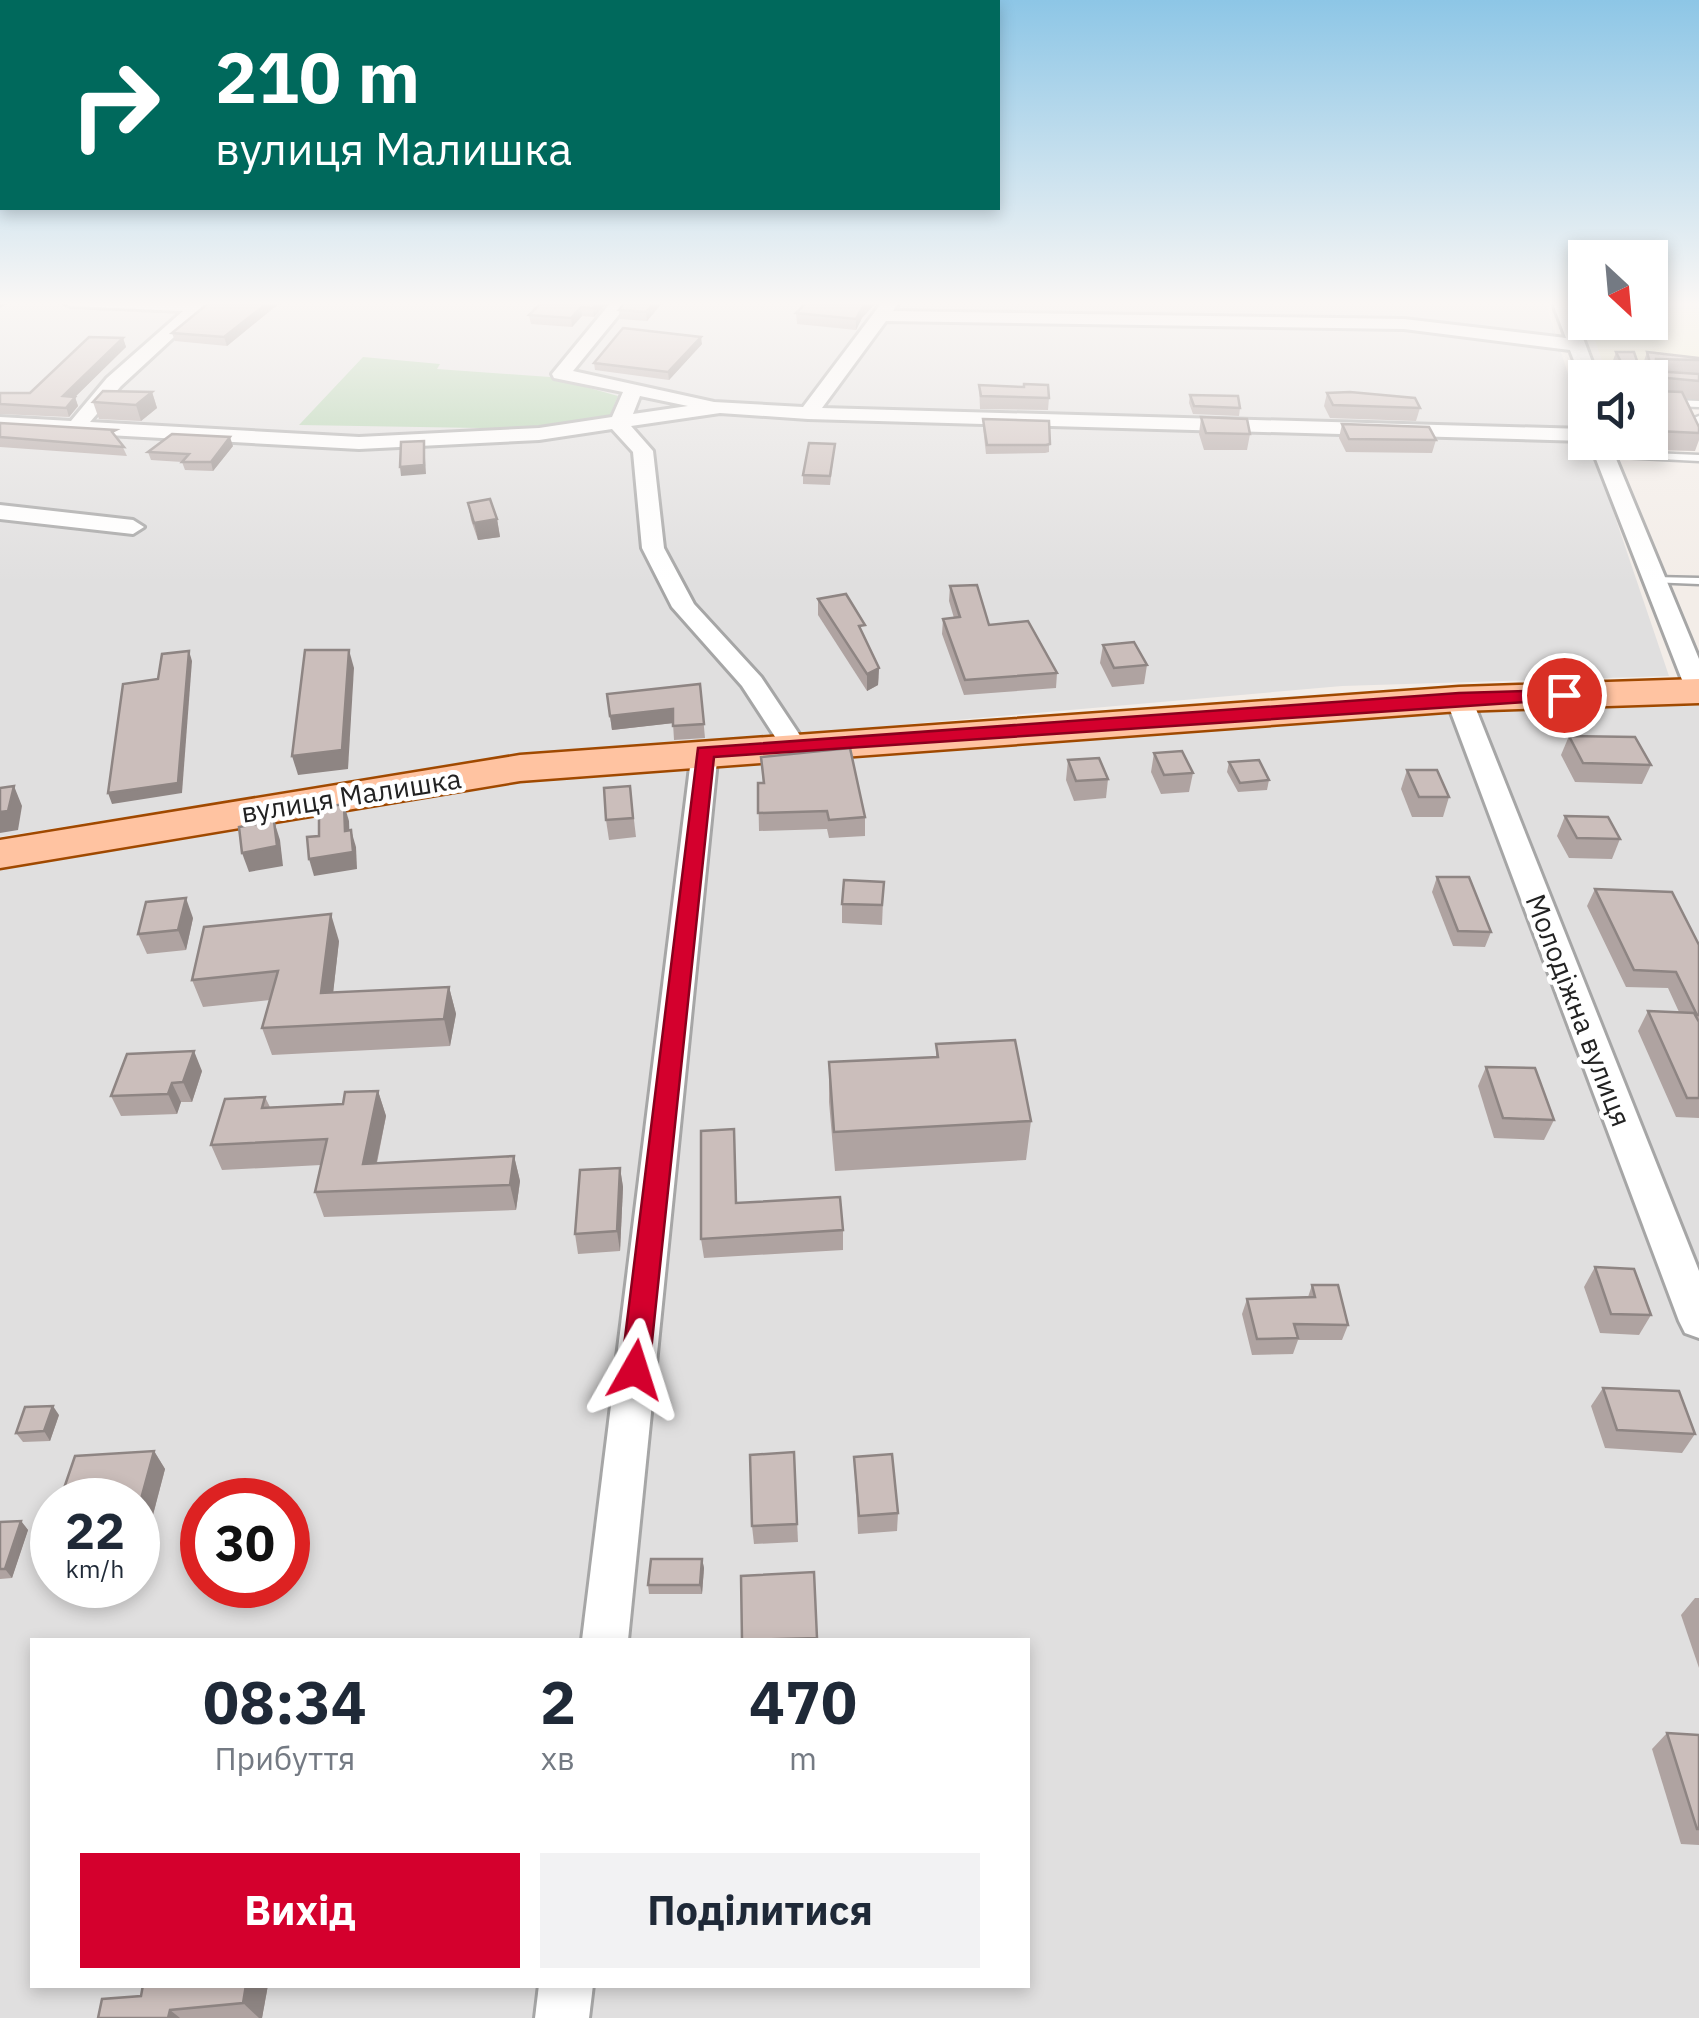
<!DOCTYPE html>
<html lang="uk">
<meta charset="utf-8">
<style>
body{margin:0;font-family:"IBM Plex Sans",sans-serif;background:#f2f2f3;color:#1f2937;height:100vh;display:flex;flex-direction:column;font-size:38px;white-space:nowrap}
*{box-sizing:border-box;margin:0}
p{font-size:32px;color:#747a83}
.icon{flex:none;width:55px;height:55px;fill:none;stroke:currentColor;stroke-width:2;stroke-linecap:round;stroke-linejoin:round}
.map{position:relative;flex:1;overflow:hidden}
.drawer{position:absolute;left:30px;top:1638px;width:1000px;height:350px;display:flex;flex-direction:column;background:#fff;border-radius:0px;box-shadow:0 5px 15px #0003}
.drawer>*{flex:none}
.top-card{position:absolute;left:0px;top:0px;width:1000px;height:210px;box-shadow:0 5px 15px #0003;background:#00695c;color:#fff;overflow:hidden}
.needle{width:65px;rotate:154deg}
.controls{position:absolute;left:1568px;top:240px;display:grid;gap:20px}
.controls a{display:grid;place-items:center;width:100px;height:100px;border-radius:0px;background:#fff;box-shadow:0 5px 15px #0003;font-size:50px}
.speed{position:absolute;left:30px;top:1478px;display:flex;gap:20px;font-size:50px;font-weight:700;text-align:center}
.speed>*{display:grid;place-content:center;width:130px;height:130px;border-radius:50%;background:#fff;box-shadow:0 5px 15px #0003;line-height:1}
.speed small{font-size:25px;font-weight:400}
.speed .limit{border:15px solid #d22;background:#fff;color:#111}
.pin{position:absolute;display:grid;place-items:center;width:85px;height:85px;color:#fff;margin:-42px;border:5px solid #fff;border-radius:50%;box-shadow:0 2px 10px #0007}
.me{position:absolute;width:110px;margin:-55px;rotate:6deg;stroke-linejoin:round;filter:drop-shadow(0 0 8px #0008)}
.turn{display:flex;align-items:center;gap:35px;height:210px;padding:0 50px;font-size:45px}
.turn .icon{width:130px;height:130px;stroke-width:2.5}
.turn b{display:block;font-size:70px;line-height:85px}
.eta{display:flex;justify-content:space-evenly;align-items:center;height:170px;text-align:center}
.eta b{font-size:60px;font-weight:800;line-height:70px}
.cta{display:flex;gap:20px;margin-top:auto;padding:20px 50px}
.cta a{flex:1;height:115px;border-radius:0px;background:#d4002d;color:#fff;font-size:40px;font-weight:800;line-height:115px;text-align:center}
.cta a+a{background:#f2f2f3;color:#1f2937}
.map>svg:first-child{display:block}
</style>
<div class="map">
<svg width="1699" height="2018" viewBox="0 0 1699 2018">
<rect width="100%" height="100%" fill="#f3ede8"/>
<g fill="#e0dfdf" fill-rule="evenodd">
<polygon points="0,301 1545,301 1585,428 1585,442 1590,443 1669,676 1342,686 456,764 0,837"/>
<path d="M 1699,705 L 1699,2018 L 0,2018 L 0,867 L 521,781 L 1431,713 ZM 52,1500 L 138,1500 L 138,1585 L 52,1585 ZM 202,1500 L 288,1500 L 288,1585 L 202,1585 ZM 32,1640 L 1028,1640 L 1028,1985 L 32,1985 Z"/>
</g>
<polygon fill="#f2eed3" points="1650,301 1699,301 1699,367 1603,363 1589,323 1650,322"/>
<polygon fill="#aacea7" points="363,357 440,364 437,369 550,377 618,396 608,420 549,429 299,425"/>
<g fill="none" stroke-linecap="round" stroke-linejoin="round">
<defs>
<g id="service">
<polygon points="1650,399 1699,401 1699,407 1650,405"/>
<polygon points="1699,416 1699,433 1696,432 1689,420"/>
<polygon points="1604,451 1699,455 1699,461 1601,456 1601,452"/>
<polygon points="1654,577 1699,578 1699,584 1650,582 1649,580"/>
</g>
<g id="minor">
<path d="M 61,301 L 213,301 L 121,386 L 90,422 L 359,437 L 539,428 L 612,417 L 623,392 L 554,378 L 552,374 L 612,301 L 630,301 L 573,371 L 714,402 L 803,407 L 883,301 L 900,301 L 893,311 L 1404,319 L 1566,338 L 1552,301 L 1569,301 L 1598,378 L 1585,378 L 1582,382 L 1570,350 L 1404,329 L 886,321 L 822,408 L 1585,429 L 1585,441 L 808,419 L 720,413 L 631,426 L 653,451 L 664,548 L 694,604 L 761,677 L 807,746 L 794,754 L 785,752 L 742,686 L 672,607 L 642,548 L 633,452 L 612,429 L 539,440 L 359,449 L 0,429 L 0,417 L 71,421 L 107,378 L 183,311 L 70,306 ZM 640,396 L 688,406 L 633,414 Z"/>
<polygon points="1593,442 1613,442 1614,454 1699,659 1699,698 1686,690 1594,454"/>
<polygon points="0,505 133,520 144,527 133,534 0,519"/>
<polygon points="1459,691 1472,699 1699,1271 1699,1338 1685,1333 1679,1321 1446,699"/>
<polygon points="705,743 718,751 628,1640 582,1640 692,751"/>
<polygon points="539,1985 593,1985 589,2018 535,2018"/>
</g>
<polygon id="primary" points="1699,679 1699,703 1459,711 520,781 0,868 0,840 520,755 1459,687"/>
</defs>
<use href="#service" stroke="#a6a6a6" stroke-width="5"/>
<use href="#minor" stroke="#a6a6a6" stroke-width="6"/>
<use href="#primary" stroke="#a04900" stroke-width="5"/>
<use href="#service" fill="#fff" fill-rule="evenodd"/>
<use href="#minor" fill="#fff" fill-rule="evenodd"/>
<use href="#primary" fill="#ffc3a1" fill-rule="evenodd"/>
</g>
<g fill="#afa3a1">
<polygon points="211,301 282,301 227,346 175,341 172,333"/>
<polygon points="609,301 594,317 582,316 572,327 531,324 529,315"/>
<polygon points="664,301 647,321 620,319 619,310"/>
<polygon points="796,313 862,318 856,330 797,324"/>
<polygon points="123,338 126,347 75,397 78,406 69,417 0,414 0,393 30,393"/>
<polygon points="702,344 669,380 595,370 594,363"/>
<polygon points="1616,352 1638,364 1643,364 1647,352 1699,358 1699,400 1685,398 1699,427 1699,440 1695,451 1650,450 1646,442 1650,442 1650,378 1614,378 1610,369"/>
<polygon points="979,385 1049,398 1048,410 980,409"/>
<polygon points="152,392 157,408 141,421 99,419 93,402"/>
<polygon points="1327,393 1420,408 1416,421 1330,418 1324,406"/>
<polygon points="1190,395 1240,408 1239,416 1193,414 1189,403"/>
<polygon points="1201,417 1250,434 1247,450 1204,450 1199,434"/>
<polygon points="983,419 1049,421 1049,452 1045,453 986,454 983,428"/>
<polygon points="0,423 119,439 127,456 0,447"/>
<polygon points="1342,424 1436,440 1432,453 1346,452 1339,438"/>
<polygon points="835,444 830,485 803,484 803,475"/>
<polygon points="233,446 213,471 185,470 182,462 151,460 148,452"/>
<polygon points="468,503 497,519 500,537 478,540 471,520"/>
<polygon points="950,586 989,625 1057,673 1056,688 964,695 942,634 943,619 954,618 949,601"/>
<polygon points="818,599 879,668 878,685 867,691 818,615"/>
<polygon points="1103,645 1147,665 1144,684 1112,687 1100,663"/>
<polygon points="700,684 705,738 674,740 673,723 612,730 607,694"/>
<polygon points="1569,736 1651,765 1642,784 1575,782 1561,755"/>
<polygon points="1154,753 1193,773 1189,792 1161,794 1151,772"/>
<polygon points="761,757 865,817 865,836 829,838 827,829 759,831 758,783 763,783"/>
<polygon points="1068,760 1108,779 1106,798 1074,801 1066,780"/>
<polygon points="1229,762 1269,780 1267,790 1238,792 1227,772"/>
<polygon points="1407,770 1449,797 1443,817 1412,817 1401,789"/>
<polygon points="630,786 636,837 609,840 606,820"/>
<polygon points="1565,816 1620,839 1612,859 1569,858 1557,836"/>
<polygon points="1437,877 1491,932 1485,947 1453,946 1432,892"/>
<polygon points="1595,889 1699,945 1699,1118 1676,1117 1638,1031 1648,1011 1679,1012 1668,988 1626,987 1587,906"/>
<polygon points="883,901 882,925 842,923 842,904"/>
<polygon points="193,918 186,950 147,954 138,934"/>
<polygon points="339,941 333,993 449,987 456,1014 450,1046 272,1055 262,1028 270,1000 203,1007 192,980"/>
<polygon points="936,1044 1031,1121 1026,1160 835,1171 829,1102 829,1062 936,1057"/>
<polygon points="1486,1067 1554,1120 1544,1140 1494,1138 1478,1086"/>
<polygon points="202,1071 192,1102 181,1102 177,1114 121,1116 111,1096"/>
<polygon points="378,1091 386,1116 377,1163 514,1156 520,1181 516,1210 324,1217 315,1192 321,1165 222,1170 211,1145 265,1097 270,1107 343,1104"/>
<polygon points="734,1129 737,1203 843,1230 843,1250 704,1258 701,1239"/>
<polygon points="620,1168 623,1187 620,1251 578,1254 575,1234"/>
<polygon points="1595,1267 1651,1315 1639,1335 1600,1333 1584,1287"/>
<polygon points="1312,1285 1348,1325 1342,1340 1298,1340 1293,1354 1252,1355 1242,1314 1247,1299 1308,1297"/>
<polygon points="1603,1388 1695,1434 1682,1453 1605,1448 1591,1406"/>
<polygon points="59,1415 50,1441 23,1442 16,1433"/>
<polygon points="154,1451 165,1469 149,1530 138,1531 138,1500"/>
<polygon points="794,1452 798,1542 754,1544 752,1526"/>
<polygon points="854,1457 898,1513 897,1531 858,1534"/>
<polygon points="21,1521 28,1530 12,1578 0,1579 0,1522"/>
<polygon points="702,1559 704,1568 702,1594 649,1594 648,1585"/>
<polygon points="1695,1598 1699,1598 1699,1668 1681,1615"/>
<polygon points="1667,1733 1699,1735 1699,1845 1681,1844 1652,1749"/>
<polygon points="268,1985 262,2018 98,2018"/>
</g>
<g fill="#8e8583">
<polygon points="0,301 9,301 9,303 0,308"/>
<polygon points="270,301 282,301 227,346 224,337"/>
<polygon points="600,301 609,301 594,317 593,308"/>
<polygon points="656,301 664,301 647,321 646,312"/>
<polygon points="868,301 878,301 862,318 856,330 856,319 862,308"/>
<polygon points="581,307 582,316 572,327 571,318"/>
<polygon points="701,337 702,344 669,380 668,372"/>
<polygon points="123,338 126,347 75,397 78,406 69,417 63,396"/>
<polygon points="152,392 157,408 141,421 136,405"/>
<polygon points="230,437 233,446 213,471 211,462"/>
<polygon points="424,441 426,474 401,476 400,467"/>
<polygon points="497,519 500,537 478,540 474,523"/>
<polygon points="349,650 354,668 348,769 298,775 292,756"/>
<polygon points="189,651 192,661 182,793 112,804 108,793"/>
<polygon points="879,668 878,685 867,691 867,674"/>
<polygon points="673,709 674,723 612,730 610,716"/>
<polygon points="14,786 22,806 18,830 0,833 0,812"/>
<polygon points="344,804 349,821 350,848 345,831"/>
<polygon points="274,821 280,840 283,866 249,872 242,853"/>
<polygon points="351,830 356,847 357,869 314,876 309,859"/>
<polygon points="186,898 193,918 186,950 178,930"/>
<polygon points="331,914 339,941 330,1020 321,993"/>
<polygon points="449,987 456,1014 450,1046 444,1019"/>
<polygon points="194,1051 202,1071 192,1102 183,1082"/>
<polygon points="172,1083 181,1102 177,1114 168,1094"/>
<polygon points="378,1091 386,1116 371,1189 363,1164"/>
<polygon points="514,1156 520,1181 516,1210 510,1185"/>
<polygon points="620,1168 623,1187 620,1251 617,1231"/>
<polygon points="53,1406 59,1415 50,1441 44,1431"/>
<polygon points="154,1451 165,1469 149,1530 138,1513 138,1510"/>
<polygon points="21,1521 28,1530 12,1578 5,1569"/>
<polygon points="702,1559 704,1568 702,1594 700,1585"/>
<polygon points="246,1985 268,1985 262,2018 259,2018 243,2003"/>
<polygon points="170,2010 180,2018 168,2018"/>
</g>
<g fill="#cbbebb" stroke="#8e8583" stroke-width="2.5">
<polygon points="211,301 270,301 224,337 172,333"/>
<polygon points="543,301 600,301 593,308 581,307 571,318 529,315"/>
<polygon points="626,301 656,301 646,312 619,310"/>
<polygon points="808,301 868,301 862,308 856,319 796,313"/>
<polygon points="623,328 701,337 668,372 594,363"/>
<polygon points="89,337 123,338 63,396 75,397 66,408 0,404 0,393 30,393"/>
<polygon points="1616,352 1634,352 1638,364 1650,363 1647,352 1699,358 1699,360 1656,359 1654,371 1699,374 1699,381 1657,377 1653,381 1656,391 1682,392 1699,427 1699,433 1657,431 1650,418 1650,378 1629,378"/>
<polygon points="1024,384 1048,385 1049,398 981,396 979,385 1024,387"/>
<polygon points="103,391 152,392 136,405 93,402"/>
<polygon points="1350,392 1415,398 1420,408 1333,405 1327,393"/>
<polygon points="1190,395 1238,396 1240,408 1194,406"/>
<polygon points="1201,417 1247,419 1250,434 1206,433"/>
<polygon points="983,419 1049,421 1050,444 1046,445 987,445"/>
<polygon points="0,423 116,430 112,432 124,447 0,437"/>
<polygon points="1342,424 1429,427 1436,440 1349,439"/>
<polygon points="172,434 230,437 211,462 182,462 189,454 148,452"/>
<polygon points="424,441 424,465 400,467 401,442"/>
<polygon points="809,443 835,444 830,476 803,475"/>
<polygon points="490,499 497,519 474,523 468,503"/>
<polygon points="977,585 989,625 1028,621 1057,673 965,680 943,619 960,617 950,586"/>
<polygon points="846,594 865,625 859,626 879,668 867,674 818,599"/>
<polygon points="1134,642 1147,665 1114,668 1103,645"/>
<polygon points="305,650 349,650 342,750 292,756"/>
<polygon points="189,651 178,783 108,793 123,684 158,679 162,654"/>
<polygon points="700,684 704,724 673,726 673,709 610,716 607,694"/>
<polygon points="1569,736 1635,737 1651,765 1583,763"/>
<polygon points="850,748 865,817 829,820 827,811 758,813 758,783 764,783 761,757"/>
<polygon points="1182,751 1193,773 1164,775 1154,753"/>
<polygon points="1099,758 1108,779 1076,781 1068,760"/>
<polygon points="1259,760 1269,780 1240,783 1229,762"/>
<polygon points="1407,770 1437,770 1449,797 1419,797"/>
<polygon points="14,786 8,811 0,812 0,788"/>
<polygon points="630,786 633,818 606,820 604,788"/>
<polygon points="344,804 345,831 351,830 353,852 309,859 307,837 319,836 319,808"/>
<polygon points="1565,816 1608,817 1620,839 1577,838"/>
<polygon points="274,821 277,846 242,853 239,827"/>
<polygon points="1437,877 1469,877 1491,932 1458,931"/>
<polygon points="844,880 884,882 882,905 842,904"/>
<polygon points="1595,889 1672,892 1699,945 1699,1015 1697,1015 1676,972 1634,970"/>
<polygon points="186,898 178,930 138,934 146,902"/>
<polygon points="331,914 321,993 449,987 444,1019 262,1028 278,971 192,980 204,927"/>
<polygon points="1648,1011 1694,1013 1699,1022 1699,1098 1687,1098"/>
<polygon points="1015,1040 1031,1121 834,1132 829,1062 938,1057 936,1044"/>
<polygon points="194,1051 183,1082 172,1083 168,1094 111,1096 127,1054"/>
<polygon points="1486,1067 1535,1068 1554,1120 1503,1118"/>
<polygon points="378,1091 363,1164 514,1156 510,1185 315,1192 327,1139 211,1145 225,1099 265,1097 262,1108 343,1104 345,1092"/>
<polygon points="734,1129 736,1203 840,1197 843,1230 701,1239 701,1131"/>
<polygon points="620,1168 617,1231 575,1234 580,1170"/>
<polygon points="1595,1267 1634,1269 1651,1315 1611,1314"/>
<polygon points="1312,1285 1338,1285 1348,1325 1294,1324 1298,1338 1257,1339 1247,1299 1315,1297"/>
<polygon points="1603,1388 1679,1391 1695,1434 1617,1430"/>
<polygon points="53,1406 44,1431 16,1433 25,1407"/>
<polygon points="154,1451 138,1510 138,1500 60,1500 75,1456"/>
<polygon points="794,1452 797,1524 752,1526 750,1455"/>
<polygon points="892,1454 898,1513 859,1516 854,1457"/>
<polygon points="21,1521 5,1569 0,1569 0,1522"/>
<polygon points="651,1559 702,1559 700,1585 648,1585"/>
<polygon points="814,1572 817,1638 742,1640 741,1576"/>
<polygon points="1667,1733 1699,1735 1699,1829 1697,1829"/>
<polygon points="143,1985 246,1985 243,2003 170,2010 168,2018 98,2018 102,1999 141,1996"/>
</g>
<linearGradient id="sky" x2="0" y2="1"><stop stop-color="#8dc6e6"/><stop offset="0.52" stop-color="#faf7f5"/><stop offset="1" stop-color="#faf7f5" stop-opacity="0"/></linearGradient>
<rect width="1699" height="583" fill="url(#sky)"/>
<polygon fill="#d4002d" stroke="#8a001d" stroke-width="2.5" points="1564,690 1570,691 1570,699 714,757 649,1370 645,1378 635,1382 625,1378 621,1370 698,748 1459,693"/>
<g text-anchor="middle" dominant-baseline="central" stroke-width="9" stroke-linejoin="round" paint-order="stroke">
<g font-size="28" fill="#222" stroke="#fff">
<text transform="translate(351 795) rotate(-9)">вулиця Малишка</text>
<text transform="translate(1579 1010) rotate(69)">Молодіжна вулиця</text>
</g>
</g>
</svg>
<div class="controls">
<a><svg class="needle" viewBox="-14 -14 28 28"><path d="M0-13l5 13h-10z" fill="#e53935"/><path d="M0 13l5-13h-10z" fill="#747a83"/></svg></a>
<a><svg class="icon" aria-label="sound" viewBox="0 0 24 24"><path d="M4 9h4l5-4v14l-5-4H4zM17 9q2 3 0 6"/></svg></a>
</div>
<div class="speed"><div>22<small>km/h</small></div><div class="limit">30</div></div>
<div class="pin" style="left:1564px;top:695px;background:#d93025"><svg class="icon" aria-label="arrive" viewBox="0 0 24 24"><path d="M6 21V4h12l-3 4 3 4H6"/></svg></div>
<svg class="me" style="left:635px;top:1370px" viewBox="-20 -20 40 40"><path d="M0-17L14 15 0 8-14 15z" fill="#d4002d" stroke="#fff" stroke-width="4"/></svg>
<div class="top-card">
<div class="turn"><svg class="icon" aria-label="right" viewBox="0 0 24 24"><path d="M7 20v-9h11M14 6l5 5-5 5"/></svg><div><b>210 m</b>вулиця Малишка</div></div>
</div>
<section class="drawer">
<div class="eta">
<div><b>08:34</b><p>Прибуття</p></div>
<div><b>2</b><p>хв</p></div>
<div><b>470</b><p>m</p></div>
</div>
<div class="cta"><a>Вихід</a><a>Поділитися</a></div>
</section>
</div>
